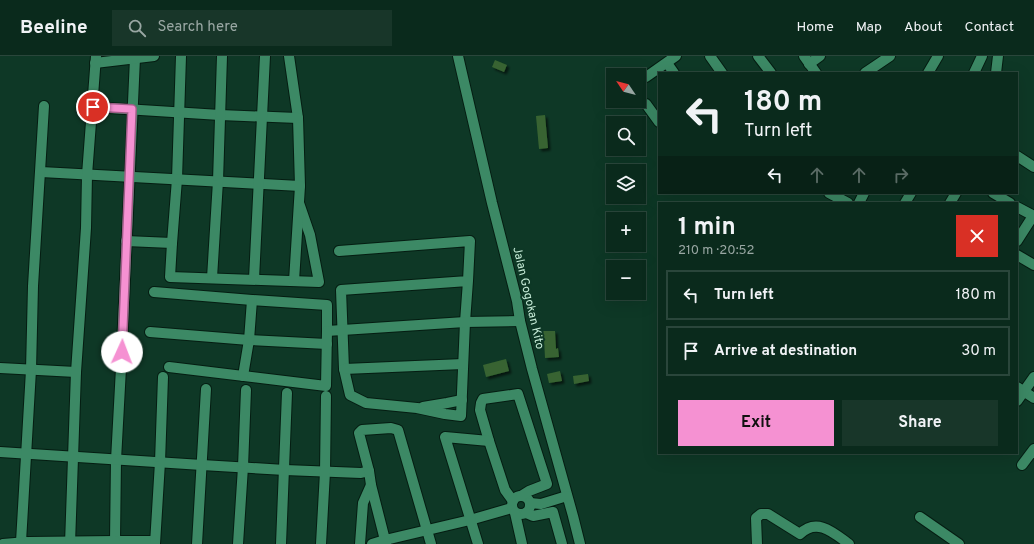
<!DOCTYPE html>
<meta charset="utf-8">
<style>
body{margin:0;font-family:Overpass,sans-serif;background:#183629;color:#f1f3f6;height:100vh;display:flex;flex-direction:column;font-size:15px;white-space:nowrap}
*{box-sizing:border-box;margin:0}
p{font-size:13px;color:#99a7a3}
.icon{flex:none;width:22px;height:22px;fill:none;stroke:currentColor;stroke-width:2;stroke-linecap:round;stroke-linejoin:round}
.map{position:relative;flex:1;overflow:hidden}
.side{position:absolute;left:658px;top:146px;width:360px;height:252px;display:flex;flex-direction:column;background:#0a2a1c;border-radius:0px;box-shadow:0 4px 16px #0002,0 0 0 1px #2a463b}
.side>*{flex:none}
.guide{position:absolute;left:658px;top:16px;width:360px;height:122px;border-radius:0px;box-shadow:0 4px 16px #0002,0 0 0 1px #2a463b;background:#0a2a1c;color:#f1f3f6;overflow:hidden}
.needle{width:26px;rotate:305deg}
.buttons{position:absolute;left:606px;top:12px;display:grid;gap:8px}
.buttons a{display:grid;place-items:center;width:40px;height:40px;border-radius:0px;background:#0a2a1c;box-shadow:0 4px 16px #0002,0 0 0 1px #2a463b;font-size:20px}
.pin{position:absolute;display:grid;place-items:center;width:34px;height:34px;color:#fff;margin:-17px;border:2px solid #fff;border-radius:50%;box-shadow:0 1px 4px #0007}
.me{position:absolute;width:44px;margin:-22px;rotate:2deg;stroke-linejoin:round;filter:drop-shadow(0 0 3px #0008)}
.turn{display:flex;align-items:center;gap:14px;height:84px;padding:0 20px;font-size:18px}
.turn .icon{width:52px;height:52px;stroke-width:2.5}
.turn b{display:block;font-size:28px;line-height:34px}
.lanes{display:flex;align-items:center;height:38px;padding:0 20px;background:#0003;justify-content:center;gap:20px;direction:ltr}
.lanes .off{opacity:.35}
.round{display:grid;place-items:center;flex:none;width:42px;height:42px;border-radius:0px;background:#183629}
.summary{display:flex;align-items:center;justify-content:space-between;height:68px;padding:0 20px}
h1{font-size:24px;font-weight:700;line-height:30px}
.primary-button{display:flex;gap:8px;margin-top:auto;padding:8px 20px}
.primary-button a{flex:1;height:46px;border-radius:0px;background:#f591d2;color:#111;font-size:16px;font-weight:700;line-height:46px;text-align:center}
.primary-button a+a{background:#183629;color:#f1f3f6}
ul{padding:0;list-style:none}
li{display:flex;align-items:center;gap:12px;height:50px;margin:0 8px 6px;padding:0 12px;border:2px solid #2a463b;border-radius:0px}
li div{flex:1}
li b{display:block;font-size:15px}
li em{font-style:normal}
header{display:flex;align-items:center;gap:24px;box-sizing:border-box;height:56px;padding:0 20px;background:#0a2a1c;border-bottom:1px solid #2a463b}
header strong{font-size:19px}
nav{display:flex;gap:22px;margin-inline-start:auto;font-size:14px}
.search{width:280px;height:36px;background:#183629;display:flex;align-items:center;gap:10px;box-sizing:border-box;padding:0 14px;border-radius:0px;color:#99a7a3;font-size:15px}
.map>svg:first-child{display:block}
</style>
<header>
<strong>Beeline</strong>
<div class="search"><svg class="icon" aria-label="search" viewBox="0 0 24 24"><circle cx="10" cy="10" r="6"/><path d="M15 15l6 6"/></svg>Search here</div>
<nav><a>Home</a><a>Map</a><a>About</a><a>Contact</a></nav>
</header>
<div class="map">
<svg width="1034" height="488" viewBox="0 0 1034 488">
<defs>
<filter id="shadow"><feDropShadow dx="2.5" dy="2.5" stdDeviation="1" flood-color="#0009"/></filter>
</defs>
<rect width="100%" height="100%" fill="#0e3826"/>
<g fill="#376430" filter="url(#shadow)">
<polygon points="495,4 507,9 504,16 492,11"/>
<polygon points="545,59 548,92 539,93 536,60"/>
<polygon points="542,275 555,275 556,293 558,292 559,301 545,302 544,283 542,283"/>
<polygon points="506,303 509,315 486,321 483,309"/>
<polygon points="560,315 562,325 549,327 547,318"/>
<polygon points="588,318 589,325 574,328 573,320"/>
</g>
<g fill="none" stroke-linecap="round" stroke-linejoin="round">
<defs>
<g id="street">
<polyline points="181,0 177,123 172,187 170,221 319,226 310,179 299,147"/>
<polyline points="289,0 298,62 300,130 294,225"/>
<polyline points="458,0 492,147 517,245 520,265 532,313 573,460 580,488"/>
<polyline points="710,0 722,17"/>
<polyline points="758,0 771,17"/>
<polyline points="804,0 816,17"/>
<polyline points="135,2 121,312 116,404 115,485 155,485"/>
<polyline points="95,7 154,0"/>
<polyline points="667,7 674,17"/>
<polyline points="809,8 820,0"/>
<polyline points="865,17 890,0"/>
<polyline points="928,17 938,0"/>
<polyline points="974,17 982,0"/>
<polyline points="996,17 998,0"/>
<polyline points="646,21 676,0"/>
<polyline points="646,48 659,66"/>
<polyline points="93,51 220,59 298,62"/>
<polyline points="1017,100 1034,111"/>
<polyline points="41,116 300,130"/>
<polyline points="829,137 848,147"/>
<polyline points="993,137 1010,147"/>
<polyline points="859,147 864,137"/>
<polyline points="905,147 911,137"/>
<polyline points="950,147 956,137"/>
<polyline points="1017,151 1034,160"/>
<polyline points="126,185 172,187"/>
<polyline points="1017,185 1033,160"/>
<polyline points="339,195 470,185 468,225 341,234 344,313 350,339 366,347 417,352 445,358 461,360 465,266 468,225"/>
<polyline points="1017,199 1034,209"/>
<polyline points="212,222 218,125 222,0"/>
<polyline points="254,223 265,0"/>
<polyline points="154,236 252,244 327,249 327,275 465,266 520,265"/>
<polyline points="150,276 249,284 327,288"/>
<polyline points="169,311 326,330 327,275"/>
<polyline points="0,312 76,316"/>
<polyline points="344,313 463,308"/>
<polyline points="243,320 249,284 252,244"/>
<polyline points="1017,331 1034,342"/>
<polyline points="1017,345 1034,321"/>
<polyline points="423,351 447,347 462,344"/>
<polyline points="0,396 202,409 285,414 361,417 369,415 371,429 385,484 470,464 512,452"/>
<polyline points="1022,409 1034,393"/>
<polyline points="369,415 359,377 362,374 391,372 398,374 431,488"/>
<circle cx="521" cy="449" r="9"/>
<polyline points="513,445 505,434 489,385 480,354 481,347 483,343 518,338 547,428 529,435 521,440"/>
<polyline points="530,447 541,448 567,440"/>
<polyline points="515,457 522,488"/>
<polyline points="526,457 533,460 553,456 562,488"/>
<polyline points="920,461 959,488"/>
<polyline points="21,486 31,314 33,230 44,50"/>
<polyline points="3,488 27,486"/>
<polyline points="29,488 29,486 115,485 115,488"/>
<polyline points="70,488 76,316 86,172 87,119 96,0"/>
<polyline points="155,488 160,406 163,321"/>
<polyline points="197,488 206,333"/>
<polyline points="238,488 243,411 246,334"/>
<polyline points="281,488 287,337"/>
<polyline points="321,488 325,416 326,340"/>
<polyline points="360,488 363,447 371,429"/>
<polyline points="372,488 385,484 386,488"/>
<polyline points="478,488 445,381 489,385"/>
<path d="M 757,488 L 756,462 L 761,458 L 768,458 L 800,478 C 817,461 834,477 849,488"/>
</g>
</defs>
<use href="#street" stroke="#051d12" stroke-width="12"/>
<use href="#street" stroke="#3c8965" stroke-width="10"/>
</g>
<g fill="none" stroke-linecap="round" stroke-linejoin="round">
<defs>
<polyline id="route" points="93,51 132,53 122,296"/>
</defs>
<use href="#route" stroke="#9f5e88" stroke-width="10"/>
<use href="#route" stroke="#f591d2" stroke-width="7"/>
</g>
<g text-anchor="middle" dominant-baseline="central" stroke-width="4" stroke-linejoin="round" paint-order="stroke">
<g font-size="12" fill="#c8edd9" stroke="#0e3826">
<text transform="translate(528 242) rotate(77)">Jalan Gogokan Kito</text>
</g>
</g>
</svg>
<div class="buttons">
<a><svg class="needle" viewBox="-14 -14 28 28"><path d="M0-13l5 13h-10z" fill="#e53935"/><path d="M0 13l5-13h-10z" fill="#99a7a3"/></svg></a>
<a><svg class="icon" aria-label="search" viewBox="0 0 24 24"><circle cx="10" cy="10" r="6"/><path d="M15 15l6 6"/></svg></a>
<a><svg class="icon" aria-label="layers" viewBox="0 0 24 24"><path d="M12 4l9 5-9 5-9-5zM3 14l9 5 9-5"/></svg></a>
<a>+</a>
<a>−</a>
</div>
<div class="pin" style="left:93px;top:51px;background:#d93025"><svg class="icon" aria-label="arrive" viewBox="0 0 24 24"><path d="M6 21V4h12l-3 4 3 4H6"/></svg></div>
<svg class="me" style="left:122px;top:296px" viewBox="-20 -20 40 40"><circle r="19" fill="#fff"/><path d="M0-13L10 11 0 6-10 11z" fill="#f591d2"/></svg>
<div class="guide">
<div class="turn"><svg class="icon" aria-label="left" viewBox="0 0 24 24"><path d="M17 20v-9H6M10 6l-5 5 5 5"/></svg><div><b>180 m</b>Turn left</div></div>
<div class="lanes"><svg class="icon" aria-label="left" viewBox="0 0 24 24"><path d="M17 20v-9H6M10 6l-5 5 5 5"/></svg><svg class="icon off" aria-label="ahead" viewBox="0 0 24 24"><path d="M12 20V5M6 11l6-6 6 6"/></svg><svg class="icon off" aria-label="ahead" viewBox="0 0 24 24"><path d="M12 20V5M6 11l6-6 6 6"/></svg><svg class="icon off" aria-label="right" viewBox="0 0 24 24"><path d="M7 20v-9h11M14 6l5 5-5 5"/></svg></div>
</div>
<section class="side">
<div class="summary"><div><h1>1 min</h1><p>210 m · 20:52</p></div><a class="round" style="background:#d93025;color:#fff"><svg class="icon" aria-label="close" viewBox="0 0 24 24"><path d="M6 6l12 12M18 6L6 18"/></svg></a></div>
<ul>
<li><svg class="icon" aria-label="left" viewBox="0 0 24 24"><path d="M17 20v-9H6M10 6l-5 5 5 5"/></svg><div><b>Turn left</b></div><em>180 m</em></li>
<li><svg class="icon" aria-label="arrive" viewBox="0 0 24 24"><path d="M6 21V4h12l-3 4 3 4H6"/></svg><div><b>Arrive at destination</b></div><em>30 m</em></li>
</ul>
<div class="primary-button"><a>Exit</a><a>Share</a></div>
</section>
</div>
